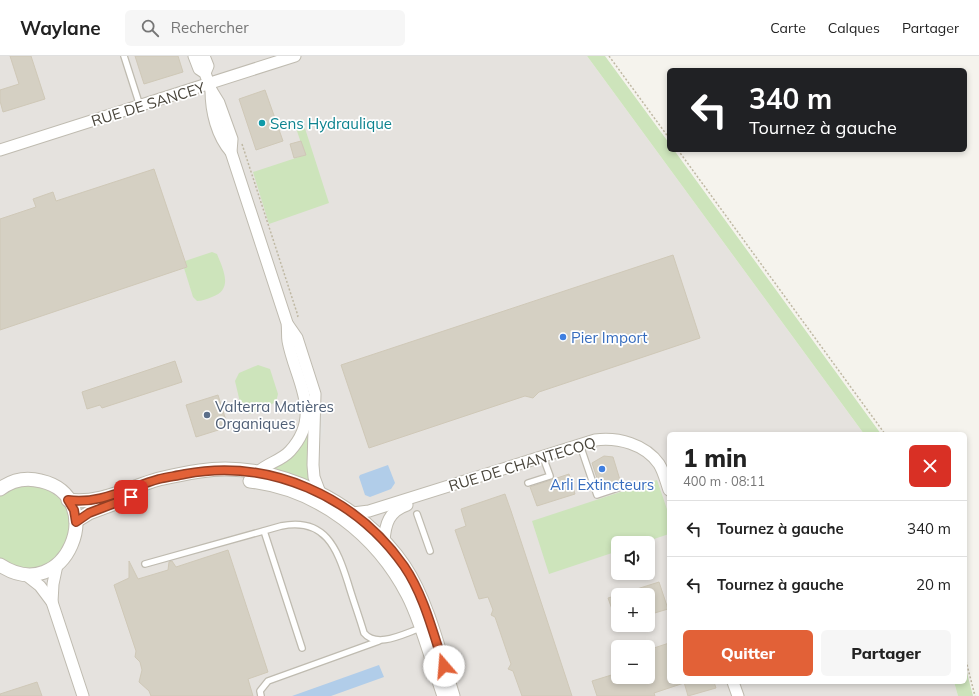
<!DOCTYPE html>
<html lang="fr">
<meta charset="utf-8">
<style>
body{margin:0;font-family:Mulish,sans-serif;background:#f6f6f6;color:#222;height:100vh;display:flex;flex-direction:column;font-size:15px;white-space:nowrap}
*{box-sizing:border-box;margin:0}
p{font-size:13px;color:#767676}
.icon{flex:none;width:22px;height:22px;fill:none;stroke:currentColor;stroke-width:2;stroke-linecap:round;stroke-linejoin:round}
.map{position:relative;flex:1;overflow:hidden}
.panel{position:absolute;left:667px;top:376px;width:300px;height:252px;display:flex;flex-direction:column;background:#fff;border-radius:6px;box-shadow:0 2px 6px #0003}
.panel>*{flex:none}
.banner{position:absolute;left:667px;top:12px;width:300px;height:84px;border-radius:6px;box-shadow:0 2px 6px #0003;background:#202124;color:#fff;overflow:hidden}
.fabs{position:absolute;left:611px;top:480px;display:grid;gap:8px}
.fabs a{display:grid;place-items:center;width:44px;height:44px;border-radius:6px;background:#fff;box-shadow:0 2px 6px #0003;font-size:20px}
.pin{position:absolute;display:grid;place-items:center;width:34px;height:34px;color:#fff;margin:-17px;border-radius:8px;box-shadow:0 2px 6px #0006}
.me{position:absolute;width:44px;margin:-22px;rotate:342deg;stroke-linejoin:round;filter:drop-shadow(0 0 3px #0008)}
.turn{display:flex;align-items:center;gap:14px;height:84px;padding:0 16px;font-size:18px}
.turn .icon{width:52px;height:52px;stroke-width:2.5}
.turn b{display:block;font-size:28px;line-height:34px}
.round{display:grid;place-items:center;flex:none;width:42px;height:42px;border-radius:6px;background:#f6f6f6}
.head{display:flex;align-items:center;justify-content:space-between;height:68px;padding:0 16px}
h1{font-size:24px;font-weight:800;line-height:30px}
.button{display:flex;gap:8px;margin-top:auto;padding:8px 16px}
.button a{flex:1;height:46px;border-radius:6px;background:#e26137;color:#fff;font-size:16px;font-weight:800;line-height:46px;text-align:center}
.button a+a{background:#f6f6f6;color:#222}
ul{padding:0;list-style:none}
li{display:flex;align-items:center;gap:12px;height:56px;padding:0 16px;border-top:1px solid #e0e0e0}
li div{flex:1}
li b{display:block;font-size:15px}
li em{font-style:normal}
header{display:flex;align-items:center;gap:24px;box-sizing:border-box;height:56px;padding:0 20px;background:#fff;border-bottom:1px solid #e0e0e0}
header strong{font-size:19px}
nav{display:flex;gap:22px;margin-inline-start:auto;font-size:14px}
.search{width:280px;height:36px;background:#f6f6f6;display:flex;align-items:center;gap:10px;box-sizing:border-box;padding:0 14px;border-radius:6px;color:#767676;font-size:15px}
.map>svg:first-child{display:block}
</style>
<header>
<strong>Waylane</strong>
<div class="search"><svg class="icon" aria-label="search" viewBox="0 0 24 24"><circle cx="10" cy="10" r="6"/><path d="M15 15l6 6"/></svg>Rechercher</div>
<nav><a>Carte</a><a>Calques</a><a>Partager</a></nav>
</header>
<div class="map">
<svg width="979" height="640" viewBox="0 0 979 640">
<rect width="100%" height="100%" fill="#f5f3ed"/>
<path fill="#e5e2de" fill-rule="evenodd" d="M 0,0 L 587,0 L 864,378 L 669,378 L 669,626 L 954,626 L 958,640 L 0,640 ZM 618,487 L 648,487 L 648,517 L 618,517 ZM 618,539 L 648,539 L 648,569 L 618,569 ZM 618,591 L 648,591 L 648,621 L 618,621 Z"/>
<g fill="#cde4bb">
<polygon points="587,0 605,0 669,87 669,94 674,94 881,378 864,378"/>
<polygon points="302,63 329,147 269,168 253,116 305,99 294,66"/>
<path d="M 212,196 L 217,198 C 223,213 234,234 212,241 C 207,243 202,245 197,245 L 193,241 L 184,212 L 187,211 L 185,205 Z"/>
<polygon points="258,309 270,313 278,338 276,346 250,358 242,355 235,325 239,317"/>
<polygon points="312,336 311,429 267,414 290,400"/>
<polygon points="657,424 669,459 669,478 642,487 618,487 618,495 549,518 532,465"/>
<path d="M 26,428 C 61,432 84,461 62,493 C 53,505 45,512 29,513 C 21,514 8,506 0,503 L 0,439 L 13,431 Z"/>
<polygon points="965,609 973,640 958,640 954,626 965,626"/>
</g>
<polygon fill="#e4e3e0" points="319,343 323,358 324,375 316,394"/>
<g fill="#b1cde9">
<polygon points="388,409 395,427 391,433 370,441 365,439 359,421 360,419"/>
<polygon points="379,609 384,621 331,640 292,640"/>
</g>
<g fill="#d5d0c3" stroke="#cfc8b7">
<polygon points="10,0 31,0 45,43 3,56 0,45 0,34 19,28"/>
<polygon points="135,0 178,0 183,16 144,28"/>
<polygon points="265,34 283,85 256,94 239,43"/>
<polygon points="301,85 306,99 294,102 290,88"/>
<polygon points="154,113 187,211 0,274 0,163 36,151 33,143 53,136 56,145"/>
<polygon points="673,199 700,282 539,336 533,342 525,340 369,392 341,309"/>
<polygon points="175,305 182,326 102,352 100,349 87,353 82,336"/>
<polygon points="218,339 228,371 196,381 186,349"/>
<polygon points="604,400 613,401 620,424 600,431 592,407"/>
<polygon points="569,418 575,438 537,450 530,431"/>
<polygon points="505,438 511,455 572,640 522,640 513,615 508,613 511,608 495,561 491,559 493,554 488,541 479,543 455,474 466,470 461,453"/>
<polygon points="228,494 268,616 248,623 253,640 151,640 149,635 139,626 142,614 140,606 135,601 136,595 114,529 129,522 129,505 138,523 168,514 169,506 172,505 176,511"/>
<polygon points="659,526 668,553 648,559 648,539 621,539 621,538"/>
<polygon points="618,539 618,566 617,567 608,542"/>
<polygon points="669,587 669,626 684,626 684,627 654,637 655,640 597,640 592,625 618,617 618,621 648,621 648,594"/>
<polygon points="37,626 42,640 0,640 0,638"/>
<polygon points="684,626 714,626 716,632 688,640"/>
</g>
<g fill="none" stroke-linecap="round" stroke-linejoin="round">
<defs>
<g id="service">
<polyline points="124,0 140,50"/>
<polyline points="580,389 597,439 618,432"/>
<polyline points="528,427 550,420 543,401"/>
<polyline points="417,458 430,495"/>
<polyline points="264,475 302,592"/>
<path d="M 145,508 L 281,470 C 325,461 337,492 348,527 C 353,544 359,560 364,577 C 377,593 405,577 421,572"/>
<polyline points="261,640 260,635 268,625 379,585"/>
</g>
<g id="minor">
<path d="M 194,0 L 199,13 L 205,17 L 211,34 L 219,47 L 232,83 L 231,96 L 287,267 C 288,273 287,279 288,285 C 295,324 324,358 290,395 C 281,405 267,407 257,417"/>
<polyline points="204,0 208,10 205,17"/>
<path d="M 211,34 C 211,56 217,80 231,96"/>
<polyline points="0,94 295,0"/>
<polyline points="288,269 297,282 315,338 313,409 314,421 320,437"/>
<path d="M 353,457 L 369,455 L 595,384 C 618,381 645,388 659,408 C 664,416 666,426 669,434"/>
<path d="M 384,486 C 385,468 389,455 407,449"/>
<polyline points="26,519 40,530 52,546 83,640"/>
<polyline points="52,546 53,528 57,509"/>
<polyline points="733,626 738,640"/>
</g>
<g id="tertiary">
<path d="M 250,425 C 319,433 377,479 408,539 C 423,568 433,609 444,640"/>
<path d="M 0,433 C 12,424 26,421 41,425 C 110,441 66,552 0,509"/>
<path d="M 68,444 C 99,449 130,431 159,423 C 172,420 187,417 200,415 C 276,403 362,448 404,510 C 428,546 440,599 453,640"/>
<polyline points="76,465 89,457 129,442"/>
</g>
</defs>
<use href="#service" stroke="#bfbbb0" stroke-width="8"/>
<use href="#minor" stroke="#bfbbb0" stroke-width="13"/>
<use href="#tertiary" stroke="#bfbbb0" stroke-width="15"/>
<g stroke="#bfb8a3" stroke-width="1.5" stroke-dasharray="2 2" stroke-linecap="butt">
<polyline points="609,0 669,82"/>
<polyline points="242,88 298,260 296,261"/>
<polyline points="678,94 885,378"/>
<polyline points="965,601 975,640"/>
</g>
<use href="#service" stroke="#fff" stroke-width="5.5"/>
<use href="#minor" stroke="#fff" stroke-width="11"/>
<use href="#tertiary" stroke="#fff" stroke-width="13"/>
</g>
<g fill="none" stroke-linecap="round" stroke-linejoin="round">
<defs>
<path id="route" d="M 131,441 L 89,457 L 76,466 L 74,454 L 68,444 C 99,449 130,431 159,423 C 167,421 176,420 185,418 C 269,402 355,440 404,510 C 424,539 433,577 444,610"/>
</defs>
<use href="#route" stroke="#933f24" stroke-width="10"/>
<use href="#route" stroke="#e26137" stroke-width="7"/>
</g>
<circle fill="#0f9aa8" stroke="#fff" stroke-width="1.5" cx="262" cy="67" r="4"/>
<g fill="#3f7fe0" stroke="#fff" stroke-width="1.5">
<circle cx="563" cy="281" r="4"/>
<circle cx="602" cy="413" r="4"/>
</g>
<circle fill="#5c6f8a" stroke="#fff" stroke-width="1.5" cx="207" cy="359" r="4"/>
<g text-anchor="middle" dominant-baseline="central" stroke-width="3.5" stroke-linejoin="round" paint-order="stroke">
<g font-size="15" fill="#49453b" stroke="#fff">
<text transform="translate(148 48) rotate(-17)">RUE DE SANCEY</text>
<text transform="translate(522 408) rotate(-17)">RUE DE CHANTECOQ</text>
</g>
<g font-size="15" fill="#0d838f" stroke="#fff" text-anchor="start">
<text x="270" y="67">Sens Hydraulique</text>
</g>
<g font-size="15" fill="#366cbe" stroke="#fff" text-anchor="start">
<text x="571" y="281">Pier Import</text>
<text x="602" y="428" text-anchor="middle">Arli Extincteurs</text>
</g>
<g font-size="15" fill="#4e5e75" stroke="#fff" text-anchor="start">
<text x="215" y="350">Valterra Matières<tspan x="215" dy="17">Organiques</tspan></text>
</g>
</g>
</svg>
<div class="fabs">
<a><svg class="icon" aria-label="sound" viewBox="0 0 24 24"><path d="M4 9h4l5-4v14l-5-4H4zM17 9q2 3 0 6"/></svg></a>
<a>+</a>
<a>−</a>
</div>
<div class="pin" style="left:131px;top:441px;background:#d93025"><svg class="icon" aria-label="arrive" viewBox="0 0 24 24"><path d="M6 21V4h12l-3 4 3 4H6"/></svg></div>
<svg class="me" style="left:444px;top:610px" viewBox="-20 -20 40 40"><circle r="19" fill="#fff"/><path d="M0-13L10 11 0 6-10 11z" fill="#e26137"/></svg>
<div class="banner">
<div class="turn"><svg class="icon" aria-label="left" viewBox="0 0 24 24"><path d="M17 20v-9H6M10 6l-5 5 5 5"/></svg><div><b>340 m</b>Tournez à gauche</div></div>
</div>
<section class="panel">
<div class="head"><div><h1>1 min</h1><p>400 m · 08:11</p></div><a class="round" style="background:#d93025;color:#fff"><svg class="icon" aria-label="close" viewBox="0 0 24 24"><path d="M6 6l12 12M18 6L6 18"/></svg></a></div>
<ul>
<li><svg class="icon" aria-label="left" viewBox="0 0 24 24"><path d="M17 20v-9H6M10 6l-5 5 5 5"/></svg><div><b>Tournez à gauche</b></div><em>340 m</em></li>
<li><svg class="icon" aria-label="left" viewBox="0 0 24 24"><path d="M17 20v-9H6M10 6l-5 5 5 5"/></svg><div><b>Tournez à gauche</b></div><em>20 m</em></li>
</ul>
<div class="button"><a>Quitter</a><a>Partager</a></div>
</section>
</div>
